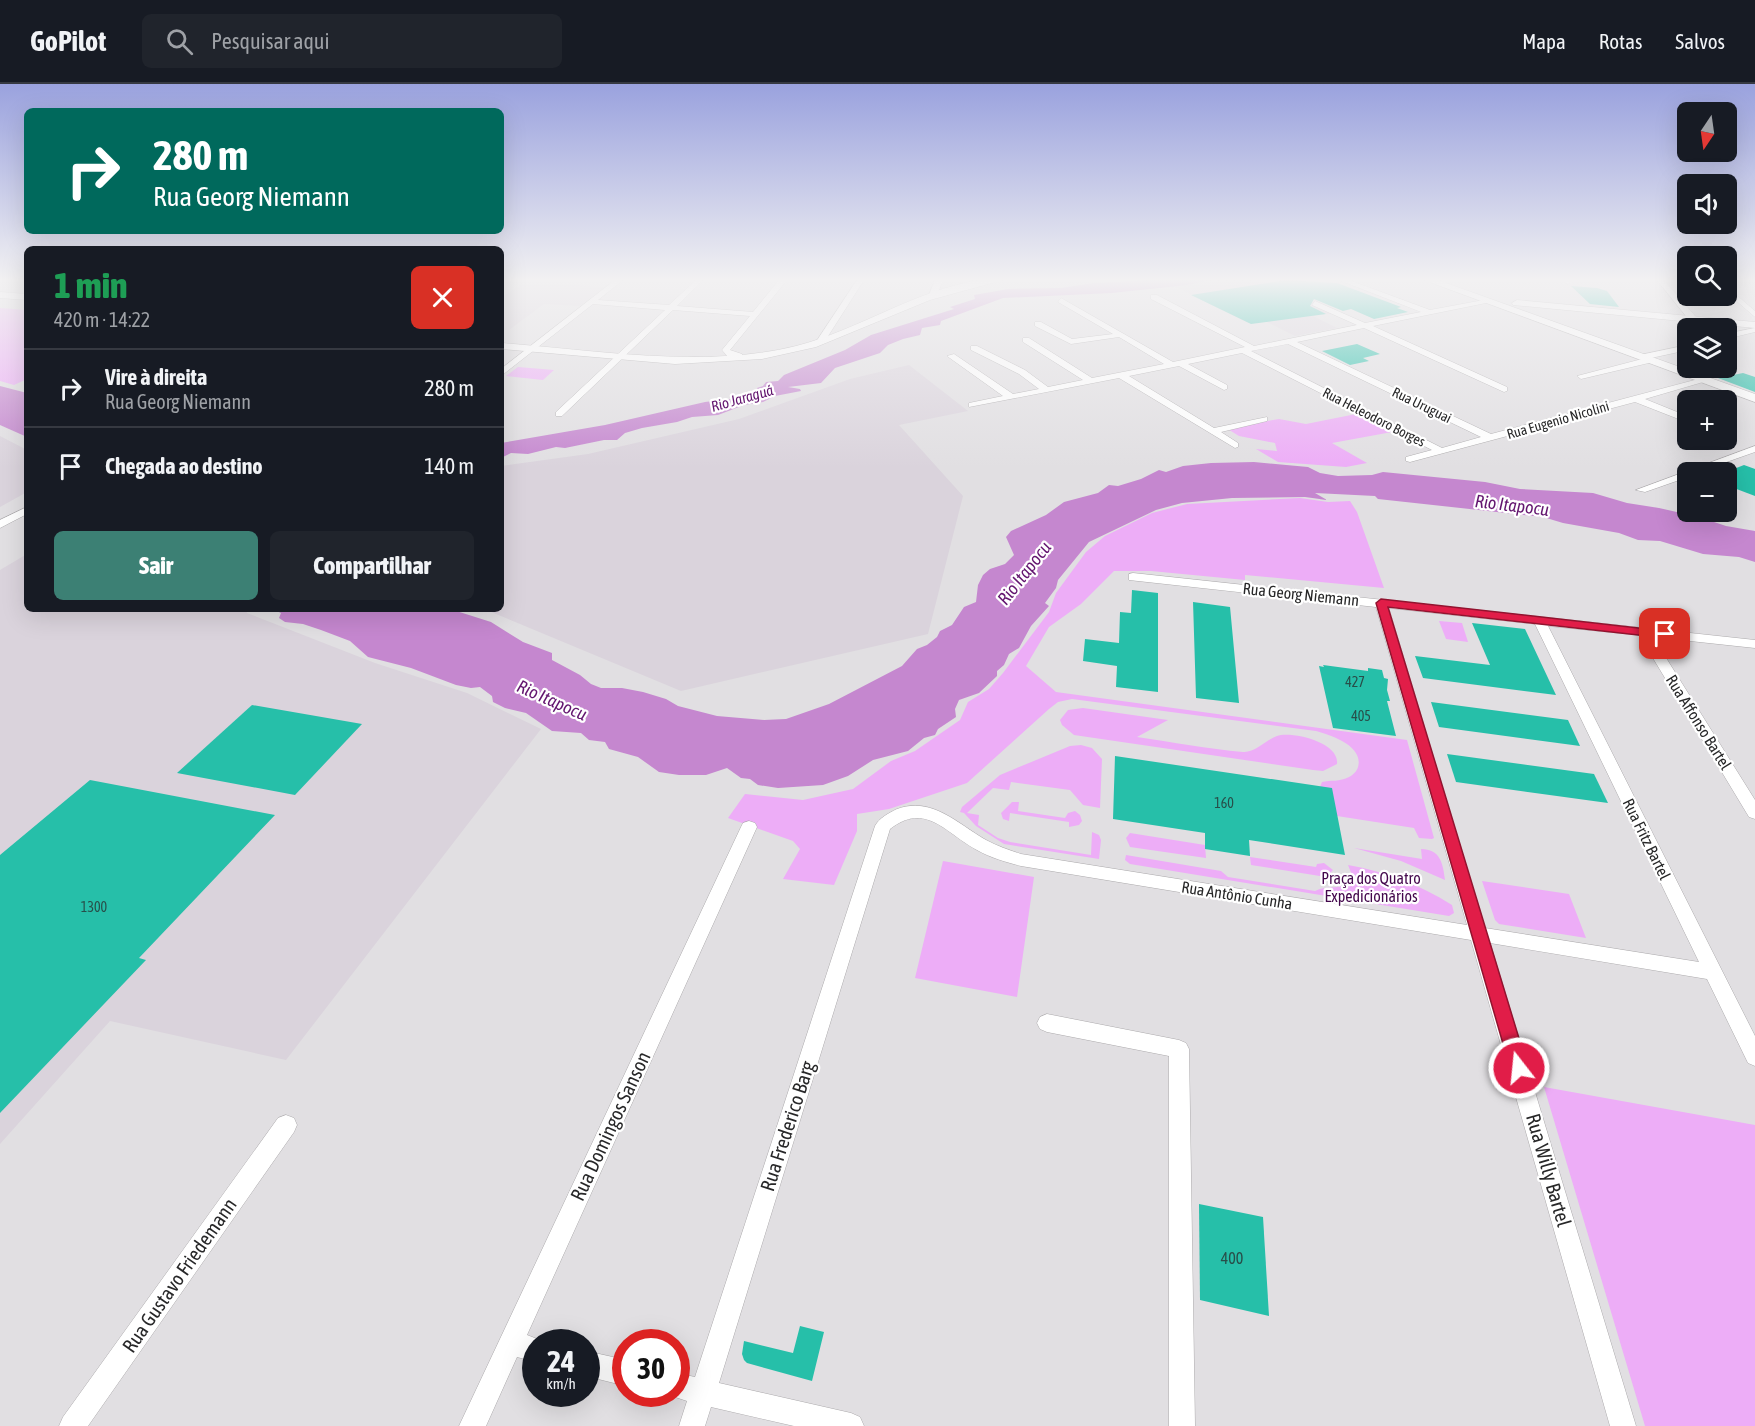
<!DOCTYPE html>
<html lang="pt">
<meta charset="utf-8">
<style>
body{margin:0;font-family:"Asap Condensed",sans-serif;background:#20242c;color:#f1f3f6;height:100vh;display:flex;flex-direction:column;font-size:22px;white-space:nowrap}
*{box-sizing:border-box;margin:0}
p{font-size:20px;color:#9ea1a6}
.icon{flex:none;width:33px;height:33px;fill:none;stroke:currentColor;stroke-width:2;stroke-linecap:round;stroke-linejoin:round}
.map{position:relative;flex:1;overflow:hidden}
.details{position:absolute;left:24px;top:162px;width:480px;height:366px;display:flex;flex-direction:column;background:#171b24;border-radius:9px;box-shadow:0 6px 24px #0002}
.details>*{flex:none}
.hud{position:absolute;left:24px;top:24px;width:480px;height:126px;border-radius:9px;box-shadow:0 6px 24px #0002;background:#00695c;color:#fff;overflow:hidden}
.needle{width:39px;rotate:193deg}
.controls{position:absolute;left:1677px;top:18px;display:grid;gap:12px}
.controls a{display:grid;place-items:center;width:60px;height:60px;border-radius:9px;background:#171b24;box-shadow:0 6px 24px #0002;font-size:30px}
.speed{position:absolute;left:522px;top:1245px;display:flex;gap:12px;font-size:30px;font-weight:700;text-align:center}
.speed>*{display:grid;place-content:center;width:78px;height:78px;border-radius:50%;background:#171b24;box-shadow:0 6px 24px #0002;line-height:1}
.speed small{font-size:15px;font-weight:400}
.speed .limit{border:9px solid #d22;background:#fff;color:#111}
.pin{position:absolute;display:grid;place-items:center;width:51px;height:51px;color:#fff;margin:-26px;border-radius:12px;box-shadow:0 3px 9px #0006}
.me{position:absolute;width:66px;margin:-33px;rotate:344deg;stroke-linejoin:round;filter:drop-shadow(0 0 4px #0008)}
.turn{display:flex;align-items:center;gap:21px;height:126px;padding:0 30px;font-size:27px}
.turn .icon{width:78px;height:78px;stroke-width:2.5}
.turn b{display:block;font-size:42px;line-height:51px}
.round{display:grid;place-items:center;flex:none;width:63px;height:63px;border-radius:9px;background:#20242c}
.summary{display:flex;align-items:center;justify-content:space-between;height:102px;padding:0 30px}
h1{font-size:36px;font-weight:800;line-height:45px;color:#1e9e55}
.button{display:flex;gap:12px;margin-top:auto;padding:12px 30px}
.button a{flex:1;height:69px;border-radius:9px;background:#3c8074;color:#fff;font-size:24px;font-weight:800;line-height:69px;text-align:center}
.button a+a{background:#20242c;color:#f1f3f6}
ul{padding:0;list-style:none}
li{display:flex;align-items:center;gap:18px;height:78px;padding:0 30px;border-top:2px solid #363941}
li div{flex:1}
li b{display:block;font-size:22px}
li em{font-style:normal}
header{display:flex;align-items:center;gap:36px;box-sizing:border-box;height:84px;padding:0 30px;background:#171b24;border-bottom:2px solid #363941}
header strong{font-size:28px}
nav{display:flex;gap:33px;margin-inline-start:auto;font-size:21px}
.search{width:420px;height:54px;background:#20242c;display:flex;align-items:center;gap:15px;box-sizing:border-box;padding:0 21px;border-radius:9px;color:#9ea1a6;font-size:22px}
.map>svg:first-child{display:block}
</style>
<header>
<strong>GoPilot</strong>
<div class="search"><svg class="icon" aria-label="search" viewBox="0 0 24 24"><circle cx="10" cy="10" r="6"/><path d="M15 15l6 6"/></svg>Pesquisar aqui</div>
<nav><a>Mapa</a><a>Rotas</a><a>Salvos</a></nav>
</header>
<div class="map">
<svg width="1755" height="1342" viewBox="0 0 1755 1342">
<rect width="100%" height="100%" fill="#e1dfe2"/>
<g fill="#dad3dc">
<polygon points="1214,196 1257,196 1333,229 1313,232 1337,244 1295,252 1263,236 1248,239 1176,203"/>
<polygon points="522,200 571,201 605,203 580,222 544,220 509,246 501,246 501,214"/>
<polygon points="909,281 968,327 899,341 963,412 928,550 681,607 484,525 501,525 501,382 588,370 739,335 850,295"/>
<polygon points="0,352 27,366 27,408 0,423"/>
<polygon points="27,470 27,525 246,525 247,529 375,579 467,609 541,645 286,976 110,937 0,1060 0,486"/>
</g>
<g fill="#edadf7">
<polygon points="0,224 27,226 27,295 14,301 0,297"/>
<polygon points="518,283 554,286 543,296 506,292"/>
<polygon points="1356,330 1392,348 1332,359 1367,379 1346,383 1278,378 1256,365 1277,367 1275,359 1239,352 1226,344 1279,335 1306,340"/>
<path d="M 1300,414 L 1328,418 L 1350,417 L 1357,428 L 1384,504 L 1245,491 L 1245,496 L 1151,487 L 1114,487 L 1081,520 L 1049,543 L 1026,582 L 1056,608 L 1407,656 L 1434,754 L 1432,755 L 1419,754 L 1414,744 L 1337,732 L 1320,703 L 1322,698 C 1330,696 1340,698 1349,693 C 1353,691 1357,687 1358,683 C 1364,662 1331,651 1316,647 L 1072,615 L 1058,618 L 1049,625 L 967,699 L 889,725 L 857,730 L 857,747 L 834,801 L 783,795 L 800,765 L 793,757 L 728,734 L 745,710 L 803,716 L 853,705 L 891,677 L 915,667 L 960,636 L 968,618 L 989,605 L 1003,589 L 1049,528 L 1056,509 L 1086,468 L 1105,452 L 1152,429 L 1187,420 Z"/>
<polygon points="1439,537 1462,539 1468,558 1446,555"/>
<path d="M 1083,624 L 1168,636 L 1137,653 C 1172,658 1208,665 1243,668 C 1255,669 1266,656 1277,652 C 1291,647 1340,658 1337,680 L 1323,687 L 1313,686 L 1074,651 L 1062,641 L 1060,636 L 1068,626 Z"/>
<polygon points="1081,661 1092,664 1102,675 1100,724 1083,721 1070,706 1011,698 1009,706 993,704 967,729 979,731 978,741 998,754 1010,758 1091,771 1092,748 1099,751 1101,756 1099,775 1004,760 976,742 964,729 960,728 962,723 1000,691 1070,662"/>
<polygon points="1012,718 1019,718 1018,727 1065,734 1068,729 1075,727 1080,731 1082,737 1079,741 1069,743 1069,738 1010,729 1009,737 1003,735 1001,729"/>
<polygon points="1130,749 1205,761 1206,774 1130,763 1126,754"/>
<path d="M 1354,764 L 1422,775 L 1421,765 C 1440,765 1443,779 1445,796 L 1401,777 Z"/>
<path d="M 1126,771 L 1221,787 L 1228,793 L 1315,807 C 1326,801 1336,806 1347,800 L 1352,791 L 1348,781 C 1386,788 1419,800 1452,821 L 1454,829 L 1449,832 L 1130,780 L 1125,776 Z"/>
<polygon points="1250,773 1316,783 1317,780 1324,779 1333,786 1326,793 1251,781"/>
<polygon points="943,777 1034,793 1017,913 915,894"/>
<polygon points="1482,797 1569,810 1586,854 1499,840 1495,836"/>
<polygon points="1544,1003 1755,1041 1755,1342 1645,1342"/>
</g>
<g fill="#c587cf">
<polygon points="1155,196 1212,196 1187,201 1112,209 1003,214 941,237 940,241 922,244 920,251 903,255 888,261 880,269 835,284 821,299 788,303 800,305 801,307 775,312 763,318 744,321 718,331 692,333 677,338 642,344 625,349 617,356 604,356 565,364 556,363 528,370 511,369 501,374 501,359 605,341 705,318 729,315 733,316 734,313 757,306 757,304 763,302 766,298 778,297 784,291 845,266 871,251 954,225 950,223 975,215 974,211 1008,205 1061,204 1094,199"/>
<polygon points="0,302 27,309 27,353 0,341"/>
<polygon points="1254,378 1308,383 1320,389 1338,392 1372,391 1383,388 1485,398 1520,405 1593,409 1627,419 1659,424 1699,433 1726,442 1755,447 1755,478 1739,473 1703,470 1660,457 1638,456 1619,449 1563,439 1543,433 1378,415 1375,412 1315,409 1327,416 1305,413 1232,414 1182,419 1156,426 1089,458 1058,496 1056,504 1045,519 1049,522 1031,542 1019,564 1009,570 1004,581 997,587 997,592 979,609 959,616 955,625 956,633 938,645 935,651 924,654 908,667 873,676 848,692 823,701 778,704 758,701 750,695 741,694 727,684 706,691 679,691 659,688 638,673 609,665 605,658 589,656 581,649 552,647 526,629 505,624 493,618 492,612 480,603 471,604 456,601 411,584 368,573 350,557 321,546 303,540 285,538 279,534 281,529 272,525 450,525 491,538 523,558 552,569 552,576 580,591 591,600 601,604 622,604 643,608 666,615 678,622 717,632 764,636 786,635 829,620 902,582 917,565 927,561 937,553 940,547 952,541 964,523 976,518 978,501 983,491 990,485 1005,480 1014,471 1006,453 1011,447 1046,431 1064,418 1098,409 1109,401 1118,402 1141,395 1159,386 1166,388 1183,382 1211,379"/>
</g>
<g fill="#26bfa9">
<polygon points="1286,196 1337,199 1401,223 1397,224 1408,228 1374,235 1351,225 1343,227 1314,215 1310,222 1326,230 1251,240 1191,211"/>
<polygon points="1571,202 1597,204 1607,207 1619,223 1590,220"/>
<polygon points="1357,260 1380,270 1363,274 1369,277 1350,281 1322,267"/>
<polygon points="1743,289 1755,293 1755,308 1718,294"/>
<polygon points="1744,381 1755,385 1755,412 1726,401 1726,388"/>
<polygon points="1132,506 1158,509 1158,608 1116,603 1117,582 1083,577 1085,555 1119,559 1120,528 1131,529"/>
<polygon points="1193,518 1230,523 1239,619 1196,614"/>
<polygon points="1472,539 1525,545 1556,611 1423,594 1415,572 1490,581"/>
<polygon points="1323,581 1368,587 1368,584 1382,586 1384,594 1388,595 1387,606 1390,617 1387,617 1396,652 1333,644 1319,582 1324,583"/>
<polygon points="1431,618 1568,636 1580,662 1439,643"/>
<polygon points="252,621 362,640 295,711 177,689"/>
<polygon points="1447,670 1594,690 1608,719 1456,698"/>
<polygon points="1115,672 1332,704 1345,771 1249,756 1250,772 1205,765 1205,749 1113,735"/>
<polygon points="90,696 275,731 139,874 146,876 0,1029 0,771"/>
<polygon points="1199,1120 1263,1133 1269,1232 1200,1216"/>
<polygon points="800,1242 824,1248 812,1297 747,1279 744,1276 742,1270 744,1257 793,1269"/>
</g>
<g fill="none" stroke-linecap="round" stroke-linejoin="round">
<defs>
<g id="street">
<polygon points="615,196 623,196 598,216 669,221 696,196 703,196 677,222 753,228 779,196 787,196 730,266 742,270 742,274 728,273 722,266 750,232 673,226 562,332 556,332 556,328 665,226 593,220 501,292 501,285"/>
<polygon points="857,196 864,196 823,260 817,260 816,258"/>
<polygon points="935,196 943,196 937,211 933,213 929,211"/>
<path d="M 1339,196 L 1349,196 L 1430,226 L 1489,215 L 1486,219 L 1373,242 L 1507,303 L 1507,307 L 1504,308 L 1364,244 L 1297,258 L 1491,350 L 1706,293 L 1710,296 L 1645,315 L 1687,332 L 1687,336 L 1681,336 L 1635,318 L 1410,378 L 1406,377 L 1406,373 L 1432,366 L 1242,269 L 1188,280 L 1227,301 L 1227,305 L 1224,306 L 1179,282 L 1129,292 L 1214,344 L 1267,333 L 1267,337 L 1221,348 L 1238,359 L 1238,363 L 1235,364 L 1119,294 L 969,323 L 969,319 L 1003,312 L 947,272 L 954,270 L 1013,310 L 1039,305 L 1019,290 L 971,266 L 971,262 L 977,262 L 1025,286 L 1048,303 L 1083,296 L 1023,258 L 1023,254 L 1029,254 L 1092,294 L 1164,280 L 1119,253 L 1071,260 L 1035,242 L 1035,238 L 1041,238 L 1072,255 L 1113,250 L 1058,218 L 1061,214 L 1173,278 L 1245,263 L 1151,215 L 1151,211 L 1157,211 L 1254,262 L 1357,241 L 1312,221 L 1315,217 L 1365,239 L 1421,228 ZM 1288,260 L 1481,353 L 1442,364 L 1251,267 Z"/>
<polygon points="1561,196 1570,196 1572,198 1568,200"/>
<polygon points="1657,196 1664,196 1696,233 1696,237 1690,237"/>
<polygon points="1726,202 1755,227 1755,233 1726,208"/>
<polygon points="1755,244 1755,248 1726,255 1726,250"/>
<polygon points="1688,261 1688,266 1651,274 1654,276 1653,278 1581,295 1577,292 1642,275 1639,273 1640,271"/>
<polygon points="1698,284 1711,284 1686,292 1682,289"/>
<polygon points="1755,362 1755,368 1698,388 1688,388 1688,393 1645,408 1636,406"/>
<polygon points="27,423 27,430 0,444 0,436"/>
<path d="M 1133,489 L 1755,556 L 1755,564 L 1653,553 L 1755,716 L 1755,735 L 1749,733 L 1639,551 L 1548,542 L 1755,952 L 1755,982 L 1748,979 L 1707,895 L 1490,859 L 1636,1342 L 1610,1342 L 1471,856 L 1021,782 C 1006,778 991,774 977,766 C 945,749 926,717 890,745 L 719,1299 L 851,1329 L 860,1333 L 864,1342 L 794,1342 L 711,1323 L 705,1342 L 679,1342 L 687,1317 L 666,1310 L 676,1310 L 676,1289 L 695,1293 L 875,742 C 879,734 889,729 897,725 C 932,712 958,740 986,756 C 997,762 1009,766 1021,770 L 1467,841 L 1376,523 L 1129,496 L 1129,490 ZM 1389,524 L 1535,540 L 1699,878 L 1485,844 Z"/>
<polygon points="749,737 755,739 757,743 527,1251 545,1258 536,1258 536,1278 517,1273 486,1342 459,1342 741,743 743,739"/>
<polygon points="1047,930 1179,956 1186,959 1189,965 1195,1342 1169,1342 1169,972 1047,948 1040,945 1037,939 1040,933"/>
<polygon points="286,1031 294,1034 297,1041 294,1048 88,1342 59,1342 63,1333 278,1034"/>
<polygon points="586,1267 626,1276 626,1302 586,1292"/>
</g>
<g id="secondary">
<path d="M 980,196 L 1003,196 L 930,216 L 816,263 L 762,275 L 675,280 L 501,265 L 501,259 C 594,266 705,285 796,262 C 859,246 915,206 980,196 Z"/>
<polygon points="1424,196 1438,196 1755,310 1755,318"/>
<polygon points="0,208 27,210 27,216 0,214"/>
<polygon points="1517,216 1755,238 1755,244 1513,221 1512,219"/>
</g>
</defs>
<use href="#street" stroke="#acaaac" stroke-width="1"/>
<use href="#secondary" stroke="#acaaac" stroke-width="1"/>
<use href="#street" fill="#fff" fill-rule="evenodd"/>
<use href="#secondary" fill="#fff" fill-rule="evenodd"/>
</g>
<linearGradient id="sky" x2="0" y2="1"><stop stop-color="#9aa2de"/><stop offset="0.51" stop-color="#f2f1f2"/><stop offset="1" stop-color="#f2f1f2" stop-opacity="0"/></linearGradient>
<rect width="1755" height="384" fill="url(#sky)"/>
<polygon fill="#e11d48" stroke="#92132f" stroke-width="1.5" points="1381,515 1665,547 1671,550 1665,554 1388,523 1528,984 1525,990 1519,993 1512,990 1510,984 1376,519"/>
<g text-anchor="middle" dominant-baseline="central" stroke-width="4.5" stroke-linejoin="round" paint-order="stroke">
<g font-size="14" fill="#282829" stroke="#fff">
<text transform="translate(1422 321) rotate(26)">Rua Uruguai</text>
<text transform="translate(1374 333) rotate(27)">Rua Heleodoro Borges</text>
<text transform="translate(1558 336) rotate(-16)">Rua Eugenio Nicolini</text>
</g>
<g font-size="14" fill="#284e49">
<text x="1355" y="598">427</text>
<text x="1361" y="632">405</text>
<text x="1224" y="719">160</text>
<text x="94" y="823">1300</text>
</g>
<g font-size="15" font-style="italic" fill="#63156f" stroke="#fff">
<text transform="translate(742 314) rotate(-16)">Rio Jaraguá</text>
</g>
<g font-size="16" fill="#282829" stroke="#fff">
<text transform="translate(1301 510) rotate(6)">Rua Georg Niemann</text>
<text transform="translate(1699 638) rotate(58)">Rua Affonso Bartel</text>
<text transform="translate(1647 755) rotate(64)">Rua Fritz Bartel</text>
<text transform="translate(1237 811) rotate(9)">Rua Antônio Cunha</text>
</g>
<g font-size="16" fill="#43074c" stroke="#fff">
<text x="1371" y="794">Praça dos Quatro<tspan x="1371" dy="18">Expedicionários</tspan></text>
</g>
<g font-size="16" fill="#284e49">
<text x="1232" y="1174">400</text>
</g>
<g font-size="18" font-style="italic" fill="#63156f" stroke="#fff">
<text transform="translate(1512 421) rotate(7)">Rio Itapocu</text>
<text transform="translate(1024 489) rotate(-52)">Rio Itapocu</text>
<text transform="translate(552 616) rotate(24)">Rio Itapocu</text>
</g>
<g font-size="20" fill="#282829" stroke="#fff">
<text transform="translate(610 1042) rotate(-65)">Rua Domingos Sanson</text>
<text transform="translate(787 1042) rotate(-72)">Rua Frederico Barg</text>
<text transform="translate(1549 1086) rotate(74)">Rua Willy Bartel</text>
<text transform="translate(179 1191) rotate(-55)">Rua Gustavo Friedemann</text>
</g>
</g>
</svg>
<div class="controls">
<a><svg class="needle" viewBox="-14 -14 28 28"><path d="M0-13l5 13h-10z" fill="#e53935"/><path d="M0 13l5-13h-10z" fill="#9ea1a6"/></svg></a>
<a><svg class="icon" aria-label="sound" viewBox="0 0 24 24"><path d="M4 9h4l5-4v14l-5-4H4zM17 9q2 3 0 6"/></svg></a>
<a><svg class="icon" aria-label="search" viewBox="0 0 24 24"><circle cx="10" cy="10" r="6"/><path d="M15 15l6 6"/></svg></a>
<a><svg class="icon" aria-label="layers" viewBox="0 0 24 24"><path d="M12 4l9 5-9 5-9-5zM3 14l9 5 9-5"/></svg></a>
<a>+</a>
<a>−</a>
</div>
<div class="speed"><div>24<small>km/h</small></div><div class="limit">30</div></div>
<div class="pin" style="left:1665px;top:550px;background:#d93025"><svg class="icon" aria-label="arrive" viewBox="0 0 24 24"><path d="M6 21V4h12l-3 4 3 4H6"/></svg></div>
<svg class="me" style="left:1519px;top:984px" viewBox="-20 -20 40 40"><circle r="17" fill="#e11d48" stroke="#fff" stroke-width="3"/><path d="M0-11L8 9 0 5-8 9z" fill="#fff"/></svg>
<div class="hud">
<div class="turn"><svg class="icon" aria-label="right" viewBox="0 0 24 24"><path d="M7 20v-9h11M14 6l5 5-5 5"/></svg><div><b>280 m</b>Rua Georg Niemann</div></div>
</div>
<section class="details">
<div class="summary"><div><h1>1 min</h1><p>420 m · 14:22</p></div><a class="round" style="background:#d93025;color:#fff"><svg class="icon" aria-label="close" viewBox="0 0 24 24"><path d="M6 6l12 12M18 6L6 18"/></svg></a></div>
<ul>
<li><svg class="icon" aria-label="right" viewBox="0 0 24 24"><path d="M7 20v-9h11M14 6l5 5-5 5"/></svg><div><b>Vire à direita</b><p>Rua Georg Niemann</p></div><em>280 m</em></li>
<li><svg class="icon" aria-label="arrive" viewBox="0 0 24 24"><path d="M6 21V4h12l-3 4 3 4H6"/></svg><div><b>Chegada ao destino</b></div><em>140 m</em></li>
</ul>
<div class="button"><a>Sair</a><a>Compartilhar</a></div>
</section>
</div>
